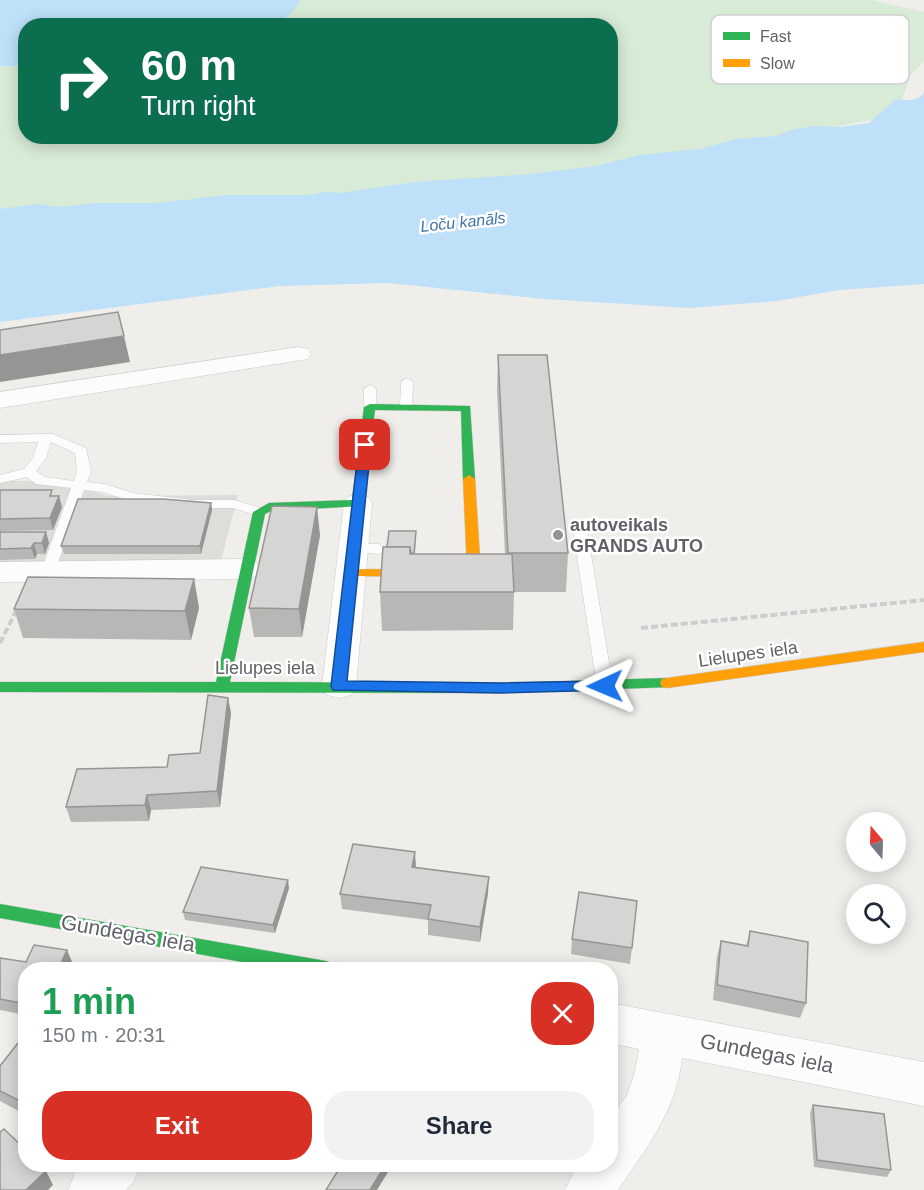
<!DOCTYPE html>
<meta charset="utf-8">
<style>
body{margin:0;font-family:Arial,sans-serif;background:#f2f2f3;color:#1f2937;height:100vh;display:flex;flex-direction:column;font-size:22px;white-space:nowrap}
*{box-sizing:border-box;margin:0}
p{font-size:20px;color:#747a83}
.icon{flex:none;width:33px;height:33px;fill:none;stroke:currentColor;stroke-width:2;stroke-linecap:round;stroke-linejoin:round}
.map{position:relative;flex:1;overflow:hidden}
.drawer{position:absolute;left:18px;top:962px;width:600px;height:210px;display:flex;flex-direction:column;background:#fff;border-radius:24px;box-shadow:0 3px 15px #0003}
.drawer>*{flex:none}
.banner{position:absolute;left:18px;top:18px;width:600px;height:126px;border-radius:24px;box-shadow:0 3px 15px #0003;background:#0b6e4f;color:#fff;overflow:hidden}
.needle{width:39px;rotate:341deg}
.tools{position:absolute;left:846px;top:812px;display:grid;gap:12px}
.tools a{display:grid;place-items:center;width:60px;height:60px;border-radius:50%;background:#fff;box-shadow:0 3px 15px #0003;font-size:30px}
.pin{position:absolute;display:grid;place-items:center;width:51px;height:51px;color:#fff;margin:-26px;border-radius:12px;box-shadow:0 3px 9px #0006}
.me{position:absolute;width:66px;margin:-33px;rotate:269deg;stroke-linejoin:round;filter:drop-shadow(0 0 4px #0008)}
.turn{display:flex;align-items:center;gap:21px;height:126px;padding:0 24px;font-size:27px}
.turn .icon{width:78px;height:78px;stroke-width:2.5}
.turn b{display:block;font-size:42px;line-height:51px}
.round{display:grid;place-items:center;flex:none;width:63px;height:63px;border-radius:24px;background:#f2f2f3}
.headline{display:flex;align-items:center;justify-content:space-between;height:102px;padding:0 24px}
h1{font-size:36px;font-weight:600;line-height:45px;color:#1e9e55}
.primary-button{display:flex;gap:12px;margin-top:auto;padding:12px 24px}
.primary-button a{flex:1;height:69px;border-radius:24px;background:#d93025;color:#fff;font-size:24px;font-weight:600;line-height:69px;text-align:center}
.primary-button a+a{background:#f2f2f3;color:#1f2937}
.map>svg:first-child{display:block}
</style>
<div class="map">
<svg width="924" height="1190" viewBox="0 0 924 1190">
<rect width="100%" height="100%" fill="#efeeea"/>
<polygon fill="#dfddda" points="0,481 59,481 108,496 238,495 220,564 0,566"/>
<path fill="#d8ebd6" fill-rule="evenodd" d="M 0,0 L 871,0 L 924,12 L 924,61 L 911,75 L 896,115 L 601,173 L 425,191 L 0,218 ZM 26,26 L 610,26 L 610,136 L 26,136 Z"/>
<g fill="#bfe0f9">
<polygon points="0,0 301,0 291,13 276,25 26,26 25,66 0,66"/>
<path d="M 924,92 L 924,284 L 839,290 L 777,301 L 689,308 L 545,299 L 388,283 L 280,286 L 0,322 L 0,209 L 37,204 L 59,207 L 96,203 L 159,203 L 225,195 L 311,195 L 322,192 L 341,193 L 414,182 L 531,174 L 596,166 L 639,155 L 700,149 L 737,139 L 777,136 L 790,130 L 815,126 L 841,127 L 869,123 L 895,100 C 906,99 918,103 924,92 Z"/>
</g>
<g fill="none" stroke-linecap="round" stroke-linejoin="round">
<defs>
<g id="lane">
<polygon points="407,378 413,382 412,407 406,411 400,407 401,382"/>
<polygon points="370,385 376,389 376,407 370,411 364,407 364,389"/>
<path d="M 53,434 L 86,448 L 91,472 L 87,482 L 105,484 L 133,493 L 193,500 L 234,500 L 264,509 L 266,512 L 259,516 L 233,508 L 193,508 L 131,501 L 103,492 L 84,490 L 55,571 L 53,574 L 43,574 L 41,571 L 71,488 L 36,484 L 27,477 L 0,483 L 0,475 L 24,469 L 33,458 L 38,442 L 0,443 L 0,435 ZM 51,442 L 75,453 L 77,472 L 74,481 L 45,477 L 36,471 L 46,458 Z"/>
<polygon points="579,520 586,524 613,686 611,690 599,690 597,686 572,524"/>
<polygon points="354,544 379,544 386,549 379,554 349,551 347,548"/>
</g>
<g id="street">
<polygon points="299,347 308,349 311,354 308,359 0,408 0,392"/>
<polygon points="358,494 368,497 372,503 356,686 351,695 339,698 327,695 322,686 344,503 348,497"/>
<polygon points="245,559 256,562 260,569 256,576 245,579 0,582 0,562"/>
<path d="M 610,1003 L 924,1062 L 924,1106 L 682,1058 C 677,1109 646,1149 618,1190 L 565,1190 L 578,1164 L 610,1164 L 610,1118 L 627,1095 L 635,1072 L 639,1049 L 610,1043 Z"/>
<polygon points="83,1164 141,1164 134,1181 126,1190 68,1190 75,1173"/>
</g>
<g id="fast">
<polygon points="370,404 470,406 475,479 469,483 463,479 461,411 375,410 362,506 271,511 265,514 230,682 500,683 667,678 672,679 674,683 672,687 500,693 0,692 0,682 216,682 253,512 269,503 352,500 364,407"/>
<polygon points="0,904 326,961 332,963 335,969 281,969 0,918"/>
</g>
<g id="slow">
<polygon points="469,475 475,479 481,574 479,577 347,576 345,573 352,569 467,570 463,479"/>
<polygon points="924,642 924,652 667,688 662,687 660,683 662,679 667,678"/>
</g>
</defs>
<use href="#lane" stroke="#cbcccc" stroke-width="1"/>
<use href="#street" stroke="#cbcccc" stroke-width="1"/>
<use href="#fast" stroke="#cacacb" stroke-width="1"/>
<use href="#slow" stroke="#cacacb" stroke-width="1"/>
<g stroke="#cacfcc" stroke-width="4" stroke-dasharray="7 3" stroke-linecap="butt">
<polyline points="641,628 924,600"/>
<polyline points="0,643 17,609"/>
</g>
<use href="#lane" fill="#fdfcfc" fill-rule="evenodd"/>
<use href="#street" fill="#fdfcfc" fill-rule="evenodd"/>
<use href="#fast" fill="#30b455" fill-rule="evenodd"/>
<use href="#slow" fill="#ff9f0a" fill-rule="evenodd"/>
</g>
<g fill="#b8b7b5">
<polygon points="498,355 568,553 566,592 514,592 513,630 382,631 380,592 387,547 416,539 415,554 505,554 497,391"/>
<polygon points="0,490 53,496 62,507 53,530 0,531"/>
<polygon points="211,503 212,510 201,554 64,554 61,546"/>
<polygon points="0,532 46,532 49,543 45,554 37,554 35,559 0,560"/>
<polygon points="320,535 302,637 254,637 249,608"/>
<polygon points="194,579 199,608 191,640 23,638 14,609"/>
<polygon points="228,698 231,713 220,807 151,810 149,821 71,822 66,807 167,767 200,753"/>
<polygon points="416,867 488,893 480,942 428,935 428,920 342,909 340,894"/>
<polygon points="289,888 275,933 185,920 183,912"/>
<polygon points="750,931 806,1003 800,1018 713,1000 717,956 721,941 746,946"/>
<polygon points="572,939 632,948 630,964 571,954"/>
<polygon points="67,950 71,963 26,969 26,1015 0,1010 0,958 26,962"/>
<polygon points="25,1034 26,1115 0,1101 0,1066"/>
<polygon points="813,1105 891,1170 887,1177 814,1167 810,1113"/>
</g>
<g fill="#969594">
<polygon points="124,336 130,362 0,382 0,355"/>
<polygon points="59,496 62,507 53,530 50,518"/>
<polygon points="211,503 212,510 201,554 200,546"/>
<polygon points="317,507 320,535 302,637 299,609"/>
<polygon points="46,532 49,543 45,554 42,543"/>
<polygon points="34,543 37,554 35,559 31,548"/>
<polygon points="194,579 199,608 191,640 185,611"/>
<polygon points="228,698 231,713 220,807 217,791"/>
<polygon points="147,795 151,810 149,821 145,805"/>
<polygon points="415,852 416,867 412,867"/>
<polygon points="489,877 488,893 480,942 480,927"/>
<polygon points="288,880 289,888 275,933 273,925"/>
<polygon points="67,950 72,962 68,969 62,961"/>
<polygon points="386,1164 393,1164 377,1190 370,1190"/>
<polygon points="46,1171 53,1185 48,1190 26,1190"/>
</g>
<g fill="#d6d5d3" stroke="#969594" stroke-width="1.5">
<polygon points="118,312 124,336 0,355 0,330"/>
<polygon points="498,355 547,355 568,553 508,553"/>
<polygon points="0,490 52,490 50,496 59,496 50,518 0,519"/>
<polygon points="78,499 163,499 211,503 200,546 61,546"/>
<polygon points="272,506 317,507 299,609 249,608"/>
<polygon points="389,531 416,531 414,553 411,553 410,547 387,547"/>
<polygon points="0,532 46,532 42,543 34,543 31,548 0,549"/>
<polygon points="383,547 410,547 410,554 512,554 514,592 380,592"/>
<polygon points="28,577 194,579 185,611 14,609"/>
<polygon points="208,695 228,698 217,791 147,795 145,805 66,807 77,769 167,767 169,755 200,753"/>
<polygon points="353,844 415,852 412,867 489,877 480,927 428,919 431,905 340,894"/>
<polygon points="201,867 288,880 273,925 183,912"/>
<polygon points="579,892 637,901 632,948 572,939"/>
<polygon points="750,931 808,942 806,1003 717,985 721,941 748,946"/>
<polygon points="34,945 67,950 62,961 107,969 26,969 26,1004 0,999 0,958 26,962"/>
<polygon points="25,1034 26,1035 26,1104 0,1091 0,1066"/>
<polygon points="813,1105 884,1114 891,1170 817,1160"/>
<polygon points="4,1129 26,1150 26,1164 39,1164 46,1171 26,1190 0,1190 0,1132"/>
<polygon points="342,1164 386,1164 370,1190 326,1190"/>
</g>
<polygon fill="#1a73e8" stroke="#114b97" stroke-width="1.5" points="365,442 371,445 347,681 500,683 605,681 611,683 613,686 611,690 500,693 333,690 331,686 359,445"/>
<circle fill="#919496" stroke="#fff" stroke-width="2" cx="558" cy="535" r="6"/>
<g text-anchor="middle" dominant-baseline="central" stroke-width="5" stroke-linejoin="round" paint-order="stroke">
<g font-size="16" font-style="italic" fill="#4174aa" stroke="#fff">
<text transform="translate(463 222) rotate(-6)">Loču kanāls</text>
</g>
<g font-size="18" font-weight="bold" fill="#5f6368" stroke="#fff" text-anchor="start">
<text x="570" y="525">autoveikals<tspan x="570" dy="21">GRANDS AUTO</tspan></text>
</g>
<g font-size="18" fill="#5f6368" stroke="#fff">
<text transform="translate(748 654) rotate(-8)">Lielupes iela</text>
<text x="265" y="668">Lielupes iela</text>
</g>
<g font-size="21" fill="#5f6368" stroke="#fff">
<text transform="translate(128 933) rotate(10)">Gundegas iela</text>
<text transform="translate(767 1053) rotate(11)">Gundegas iela</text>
</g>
</g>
<rect x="711" y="15" width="198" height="69" rx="9" fill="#fff" stroke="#cfd0d2" stroke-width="1.5"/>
<rect x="723" y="32" width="27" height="8" fill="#30b455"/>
<rect x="723" y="59" width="27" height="8" fill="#ff9f0a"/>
<g font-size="16" fill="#5f6368">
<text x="760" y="42">Fast</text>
<text x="760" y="69">Slow</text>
</g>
</svg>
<div class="tools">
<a><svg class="needle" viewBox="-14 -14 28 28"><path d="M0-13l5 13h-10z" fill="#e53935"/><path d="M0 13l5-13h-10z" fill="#747a83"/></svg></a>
<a><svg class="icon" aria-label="search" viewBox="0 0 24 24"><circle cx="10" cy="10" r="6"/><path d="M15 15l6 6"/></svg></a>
</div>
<div class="pin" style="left:365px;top:445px;background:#d93025"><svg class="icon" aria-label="arrive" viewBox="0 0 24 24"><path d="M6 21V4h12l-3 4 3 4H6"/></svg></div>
<svg class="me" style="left:605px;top:686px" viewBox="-20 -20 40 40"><path d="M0-17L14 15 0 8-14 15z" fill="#1a73e8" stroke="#fff" stroke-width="4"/></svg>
<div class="banner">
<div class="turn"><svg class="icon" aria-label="right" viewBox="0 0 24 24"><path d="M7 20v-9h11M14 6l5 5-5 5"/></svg><div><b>60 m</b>Turn right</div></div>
</div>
<section class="drawer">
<div class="headline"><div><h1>1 min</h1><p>150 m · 20:31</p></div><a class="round" style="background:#d93025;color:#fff"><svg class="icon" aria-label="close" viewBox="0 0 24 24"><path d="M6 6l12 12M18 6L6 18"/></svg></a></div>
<div class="primary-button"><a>Exit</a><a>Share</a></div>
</section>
</div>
